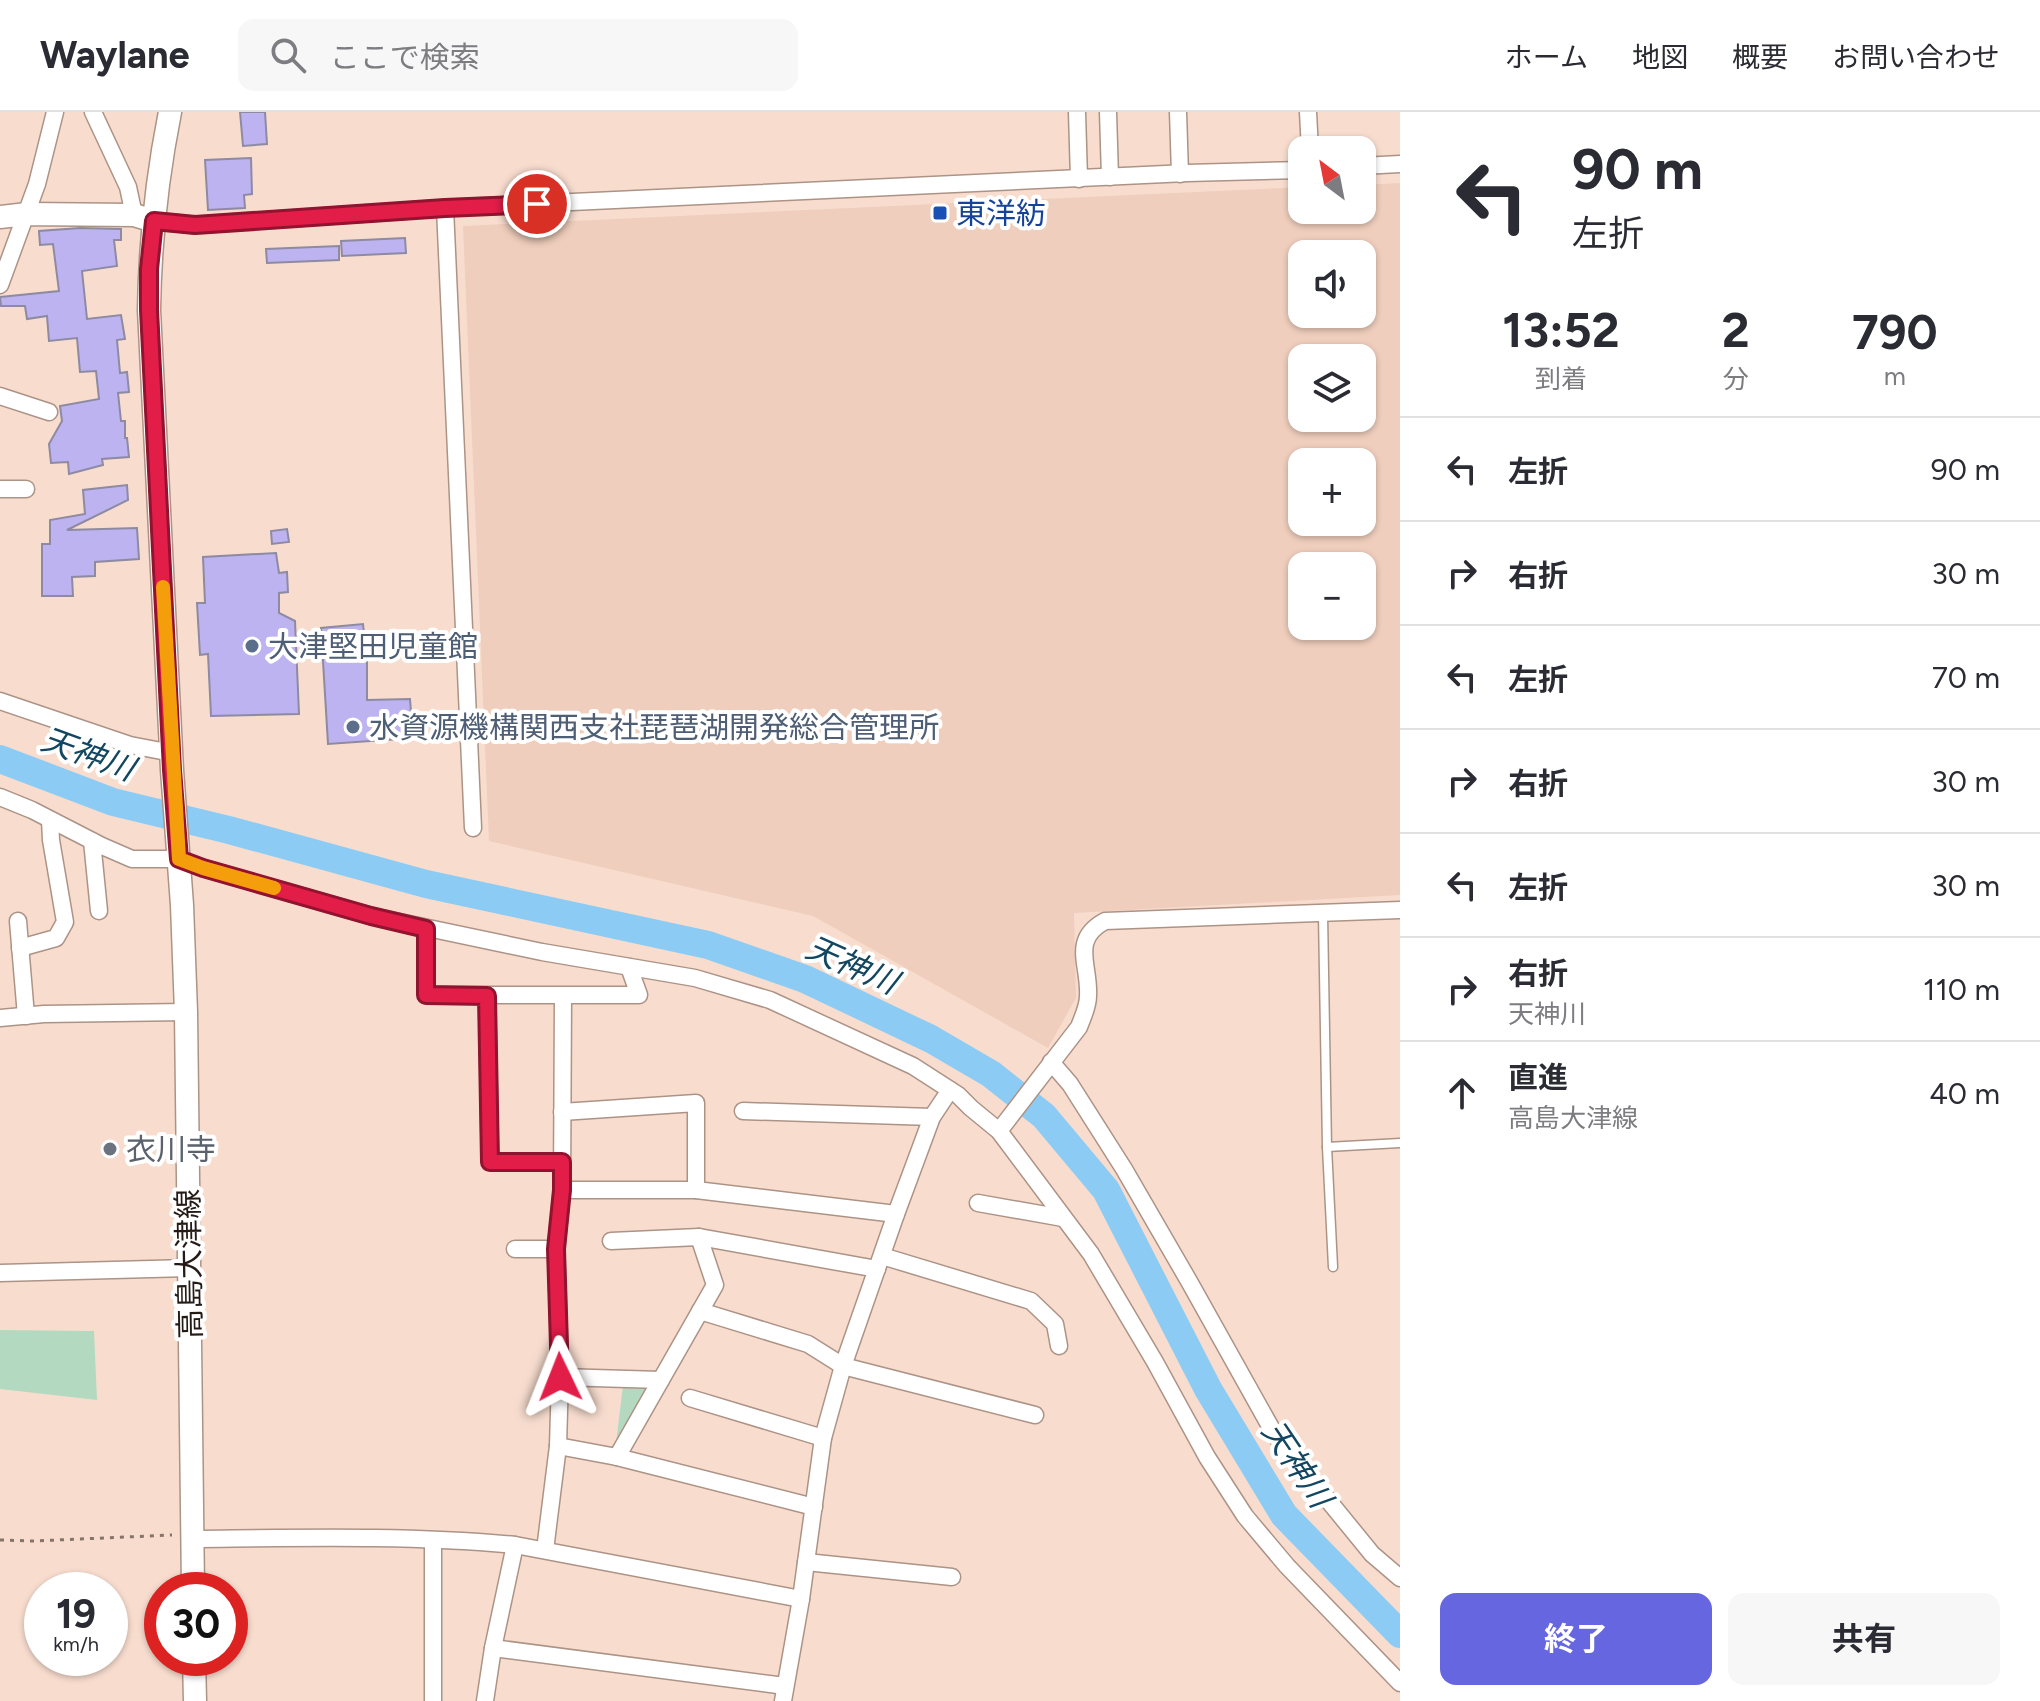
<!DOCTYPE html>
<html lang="ja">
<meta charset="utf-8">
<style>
body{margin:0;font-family:Figtree,"Noto Sans JP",sans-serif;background:#f7f7f7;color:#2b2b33;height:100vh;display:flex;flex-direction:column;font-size:30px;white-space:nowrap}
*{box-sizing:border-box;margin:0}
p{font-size:26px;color:#7c7c81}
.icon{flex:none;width:44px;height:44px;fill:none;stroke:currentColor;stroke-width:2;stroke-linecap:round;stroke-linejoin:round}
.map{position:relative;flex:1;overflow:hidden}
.details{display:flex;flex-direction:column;background:#fff;width:640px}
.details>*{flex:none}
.banner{background:#fff;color:#2b2b33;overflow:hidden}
.needle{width:52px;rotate:328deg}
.buttons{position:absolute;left:1288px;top:24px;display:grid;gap:16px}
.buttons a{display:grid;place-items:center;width:88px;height:88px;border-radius:16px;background:#fff;box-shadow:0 2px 6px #0004;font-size:40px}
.speed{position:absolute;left:24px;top:1460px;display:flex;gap:16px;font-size:40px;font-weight:700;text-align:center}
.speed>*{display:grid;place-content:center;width:104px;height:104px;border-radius:50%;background:#fff;box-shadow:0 2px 6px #0004;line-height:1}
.speed small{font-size:20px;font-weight:400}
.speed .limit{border:12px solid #d22;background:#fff;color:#111}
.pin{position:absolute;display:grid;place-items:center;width:68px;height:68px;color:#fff;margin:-34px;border:4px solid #fff;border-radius:50%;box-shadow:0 2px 8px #0007}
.me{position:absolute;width:88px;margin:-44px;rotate:358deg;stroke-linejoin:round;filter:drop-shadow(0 0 6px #0008)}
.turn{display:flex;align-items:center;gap:28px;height:168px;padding:0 40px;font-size:36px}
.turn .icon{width:104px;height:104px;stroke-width:2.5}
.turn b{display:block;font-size:56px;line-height:68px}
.eta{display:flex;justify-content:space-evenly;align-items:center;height:136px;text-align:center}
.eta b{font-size:48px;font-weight:700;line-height:56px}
.action{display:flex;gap:16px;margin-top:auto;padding:16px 40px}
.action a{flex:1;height:92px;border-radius:16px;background:#6667e0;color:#fff;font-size:32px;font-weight:700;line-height:92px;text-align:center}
.action a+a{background:#f7f7f7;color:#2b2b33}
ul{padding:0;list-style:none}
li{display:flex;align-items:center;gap:24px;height:104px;padding:0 40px;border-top:2px solid #e1e1e2}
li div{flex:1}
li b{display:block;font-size:30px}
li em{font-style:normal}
header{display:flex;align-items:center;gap:48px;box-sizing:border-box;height:112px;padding:0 40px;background:#fff;border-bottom:2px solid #e1e1e2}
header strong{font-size:38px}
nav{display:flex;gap:44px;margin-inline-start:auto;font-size:28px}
.search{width:560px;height:72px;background:#f7f7f7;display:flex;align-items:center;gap:20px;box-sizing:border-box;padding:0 28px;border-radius:16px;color:#7c7c81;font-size:30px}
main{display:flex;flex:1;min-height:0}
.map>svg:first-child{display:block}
</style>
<header>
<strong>Waylane</strong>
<div class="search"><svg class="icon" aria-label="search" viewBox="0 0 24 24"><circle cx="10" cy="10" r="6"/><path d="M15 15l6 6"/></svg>ここで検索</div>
<nav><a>ホーム</a><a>地図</a><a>概要</a><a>お問い合わせ</a></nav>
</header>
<main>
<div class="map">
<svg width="1400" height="1589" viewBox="0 0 1400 1589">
<rect width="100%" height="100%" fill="#f8ddcf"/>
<path fill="#f0cebd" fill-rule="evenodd" d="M 1400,71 L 1400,783 L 1074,801 L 1076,886 L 1048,936 L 813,804 L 489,729 L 463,114 L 1302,75 L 1302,98 L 1362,98 L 1362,73 ZM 1302,142 L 1362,142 L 1362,202 L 1302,202 ZM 1302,246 L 1362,246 L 1362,306 L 1302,306 ZM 1302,350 L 1362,350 L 1362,410 L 1302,410 ZM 1302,454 L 1362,454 L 1362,514 L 1302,514 Z"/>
<g fill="#b3dac1">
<polygon points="0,1218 94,1219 97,1288 0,1277"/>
<polygon points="623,1273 651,1273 615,1340"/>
</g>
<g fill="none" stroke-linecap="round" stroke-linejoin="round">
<polyline stroke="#8cccf4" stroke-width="28" points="0,647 113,690 229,718 426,772 708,833 805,867 931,927 991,962 1044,1004 1106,1078 1208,1277 1284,1403 1400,1522"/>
</g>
<g fill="#bdb3f0" stroke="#8d8aa2" stroke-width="2">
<polygon points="240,0 265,0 267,32 243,34"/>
<polygon points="251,46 252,82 244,83 245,96 208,98 205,48"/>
<polygon points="80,116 121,117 121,128 114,128 117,154 82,159 87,207 121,203 125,227 117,228 120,261 127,260 129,280 118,281 121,309 125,309 125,326 127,326 129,345 102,347 103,353 69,362 68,350 51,351 49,332 62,309 60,294 99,287 96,259 80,260 77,226 49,229 47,204 27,207 25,194 1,194 0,185 59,179 53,132 40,133 39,119"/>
<polygon points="405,126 406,141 342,144 341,129"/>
<polygon points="339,134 339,148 267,151 266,137"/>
<polygon points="127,373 128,388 67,418 137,416 139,447 95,450 95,464 72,465 73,484 42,484 42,432 50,432 50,408 85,402 83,378"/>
<polygon points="287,417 289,430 272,432 271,419"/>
<polygon points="276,441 279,461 287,460 288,480 279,481 279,501 295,509 299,602 211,604 208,542 200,543 197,491 205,491 203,445"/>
<polygon points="363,512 367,549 367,588 410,587 413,626 328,632 321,516"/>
</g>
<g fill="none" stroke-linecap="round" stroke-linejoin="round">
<defs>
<g id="lane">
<polyline points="1323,802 1327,1035 1333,1155"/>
<polyline points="1327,1035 1400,1031"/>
</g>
<g id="street">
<polyline points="93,0 128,75 134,103"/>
<polyline points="1077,0 1079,67"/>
<polyline points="1108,0 1110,65"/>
<polyline points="1178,0 1180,62"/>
<polyline points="1308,0 1310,38"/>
<polyline points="1362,54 1400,52"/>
<polyline points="445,96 473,716"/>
<polyline points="154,109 195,113 445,96 1187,61 1302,58"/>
<polyline points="0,173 37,72 55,0"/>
<polyline points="0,284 49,300"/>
<polyline points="0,377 26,377"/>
<polyline points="0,589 130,633 172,641"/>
<polyline points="0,685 32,698 102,734 132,747 179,747 203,756 371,804 542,840 695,866 770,888 913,954 958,983 971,996 999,1019 1091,1142 1155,1250 1207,1345 1245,1404 1287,1454 1400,1571"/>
<polyline points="92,729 99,799"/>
<polyline points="18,809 26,904"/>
<polyline points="426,817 426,883 639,883 629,855"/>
<polyline points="20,836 56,826 65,810 51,728 50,708"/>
<polyline points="487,884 490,1050 562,1050"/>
<polyline points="0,906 44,902 186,900"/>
<polyline points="1051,950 1070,972 1124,1057 1190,1171 1275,1323 1372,1442 1400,1466"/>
<polyline points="743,999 932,1005"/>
<polyline points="562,1000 696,991 696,1078"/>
<path d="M 999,1019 L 1079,915 C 1083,904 1088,895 1088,884 C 1090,853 1070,828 1105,809 L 1400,798"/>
<polyline points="562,1078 696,1078 896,1102"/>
<polyline points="978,1091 1063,1106"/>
<polyline points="611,1129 699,1125"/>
<polyline points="515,1137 556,1137"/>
<polyline points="882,1144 1031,1189 1055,1212 1059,1234"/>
<polyline points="0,1161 189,1156"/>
<polyline points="700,1199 808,1232 843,1254 1035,1303"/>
<polyline points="560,1265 661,1268"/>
<polyline points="690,1286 823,1326"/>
<polyline points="558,1334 617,1345 814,1395"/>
<polyline points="617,1345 715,1173 699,1125 877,1157"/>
<path d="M 192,1427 C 298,1426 409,1423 515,1433 L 801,1487"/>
<polyline points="545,1438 558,1334 560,1265 556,1137 562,1078 563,884"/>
<polyline points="806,1450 952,1465"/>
<polyline points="493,1536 785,1574"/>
<polyline points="433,1589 433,1429"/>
<polyline points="485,1589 493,1536 515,1433"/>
<polyline points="783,1589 801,1487 823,1326 843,1254 896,1102 932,1005 950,978"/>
</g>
<g id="secondary">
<path d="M 170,0 C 157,65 150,132 149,198 L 172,658 L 182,793 L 186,900 L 193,1478"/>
<polyline points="0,105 27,102 134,103 154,109"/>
<polyline points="194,1546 195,1589"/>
</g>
</defs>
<use href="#lane" stroke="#ac9386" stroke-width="11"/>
<use href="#street" stroke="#ac9386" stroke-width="19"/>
<use href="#secondary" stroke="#ac9386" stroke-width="25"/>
<polyline stroke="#85746a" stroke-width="3" stroke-dasharray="4 6" stroke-linecap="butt" points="0,1428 34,1429 172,1423"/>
<use href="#lane" stroke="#fff" stroke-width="8"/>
<use href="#street" stroke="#fff" stroke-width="16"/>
<use href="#secondary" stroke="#fff" stroke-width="22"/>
</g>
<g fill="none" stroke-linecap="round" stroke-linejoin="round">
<defs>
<polyline id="route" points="537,92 445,96 195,113 154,109 149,157 149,198 172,658 179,747 203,756 371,804 426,817 426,883 487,884 490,1050 562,1050 562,1078 556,1137 560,1265"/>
</defs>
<use href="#route" stroke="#92132f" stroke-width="20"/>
<use href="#route" stroke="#e11d48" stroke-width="14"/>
<polyline stroke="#f59e0b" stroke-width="14" points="163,475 179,747 203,756 274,776"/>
</g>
<rect fill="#1a4fb4" stroke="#fff" stroke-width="3" x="932" y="93" width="16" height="16" rx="4"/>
<g fill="#5c6f8a" stroke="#fff" stroke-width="3">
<circle cx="252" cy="534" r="8"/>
<circle cx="353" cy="615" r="8"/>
</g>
<circle fill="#6b7280" stroke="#fff" stroke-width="3" cx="110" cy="1037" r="8"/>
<g text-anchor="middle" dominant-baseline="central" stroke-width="8" stroke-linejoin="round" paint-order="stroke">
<g font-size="30" fill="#164399" stroke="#fff" text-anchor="start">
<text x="956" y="101">東洋紡</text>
</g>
<g font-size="30" fill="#4e5e75" stroke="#fff" text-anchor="start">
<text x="268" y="534">大津堅田児童館</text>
<text x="369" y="615">水資源機構関西支社琵琶湖開発総合管理所</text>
</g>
<g font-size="30" fill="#5b616d" stroke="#fff" text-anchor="start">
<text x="126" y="1037">衣川寺</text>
</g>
<g font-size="30" fill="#251b16" stroke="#fff">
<text transform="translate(189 1152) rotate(-91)">高島大津線</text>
</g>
<g font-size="32" font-style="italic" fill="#134661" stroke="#fff">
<text transform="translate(88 642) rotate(20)">天神川</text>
<text transform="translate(852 853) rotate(24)">天神川</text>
<text transform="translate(1297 1352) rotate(56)">天神川</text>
</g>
</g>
</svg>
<div class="buttons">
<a><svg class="needle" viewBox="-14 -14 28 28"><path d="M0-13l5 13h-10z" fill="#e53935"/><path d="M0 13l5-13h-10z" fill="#7c7c81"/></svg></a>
<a><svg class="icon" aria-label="sound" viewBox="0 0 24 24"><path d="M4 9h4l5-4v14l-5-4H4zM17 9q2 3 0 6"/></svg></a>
<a><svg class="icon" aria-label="layers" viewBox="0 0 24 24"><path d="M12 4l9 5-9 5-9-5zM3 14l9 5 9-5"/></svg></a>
<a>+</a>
<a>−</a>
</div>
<div class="speed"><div>19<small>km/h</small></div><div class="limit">30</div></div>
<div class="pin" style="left:537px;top:92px;background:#d93025"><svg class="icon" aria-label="arrive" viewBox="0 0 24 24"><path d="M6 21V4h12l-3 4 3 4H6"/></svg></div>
<svg class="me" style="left:560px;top:1265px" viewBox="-20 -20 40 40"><path d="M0-17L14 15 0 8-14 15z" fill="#e11d48" stroke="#fff" stroke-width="4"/></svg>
</div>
<section class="details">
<div class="banner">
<div class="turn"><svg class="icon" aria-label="left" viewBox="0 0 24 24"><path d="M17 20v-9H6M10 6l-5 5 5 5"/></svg><div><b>90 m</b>左折</div></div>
</div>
<div class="eta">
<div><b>13:52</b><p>到着</p></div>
<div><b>2</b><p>分</p></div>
<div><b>790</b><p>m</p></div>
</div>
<ul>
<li><svg class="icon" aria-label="left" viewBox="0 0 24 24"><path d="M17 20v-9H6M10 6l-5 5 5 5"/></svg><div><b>左折</b></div><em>90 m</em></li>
<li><svg class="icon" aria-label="right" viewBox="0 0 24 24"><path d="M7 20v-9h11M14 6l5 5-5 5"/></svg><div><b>右折</b></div><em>30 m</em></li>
<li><svg class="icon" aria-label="left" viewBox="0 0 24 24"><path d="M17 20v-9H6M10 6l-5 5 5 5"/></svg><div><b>左折</b></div><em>70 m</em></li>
<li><svg class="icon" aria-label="right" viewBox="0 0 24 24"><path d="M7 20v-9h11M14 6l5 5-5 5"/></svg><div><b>右折</b></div><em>30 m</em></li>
<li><svg class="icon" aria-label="left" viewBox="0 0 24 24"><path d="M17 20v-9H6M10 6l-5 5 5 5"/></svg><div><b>左折</b></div><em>30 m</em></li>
<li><svg class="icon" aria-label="right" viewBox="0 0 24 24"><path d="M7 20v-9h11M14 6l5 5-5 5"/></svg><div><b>右折</b><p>天神川</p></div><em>110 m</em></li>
<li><svg class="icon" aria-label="ahead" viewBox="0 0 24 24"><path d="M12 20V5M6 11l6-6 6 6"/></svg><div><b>直進</b><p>高島大津線</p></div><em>40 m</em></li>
</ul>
<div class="action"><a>終了</a><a>共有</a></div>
</section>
</main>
